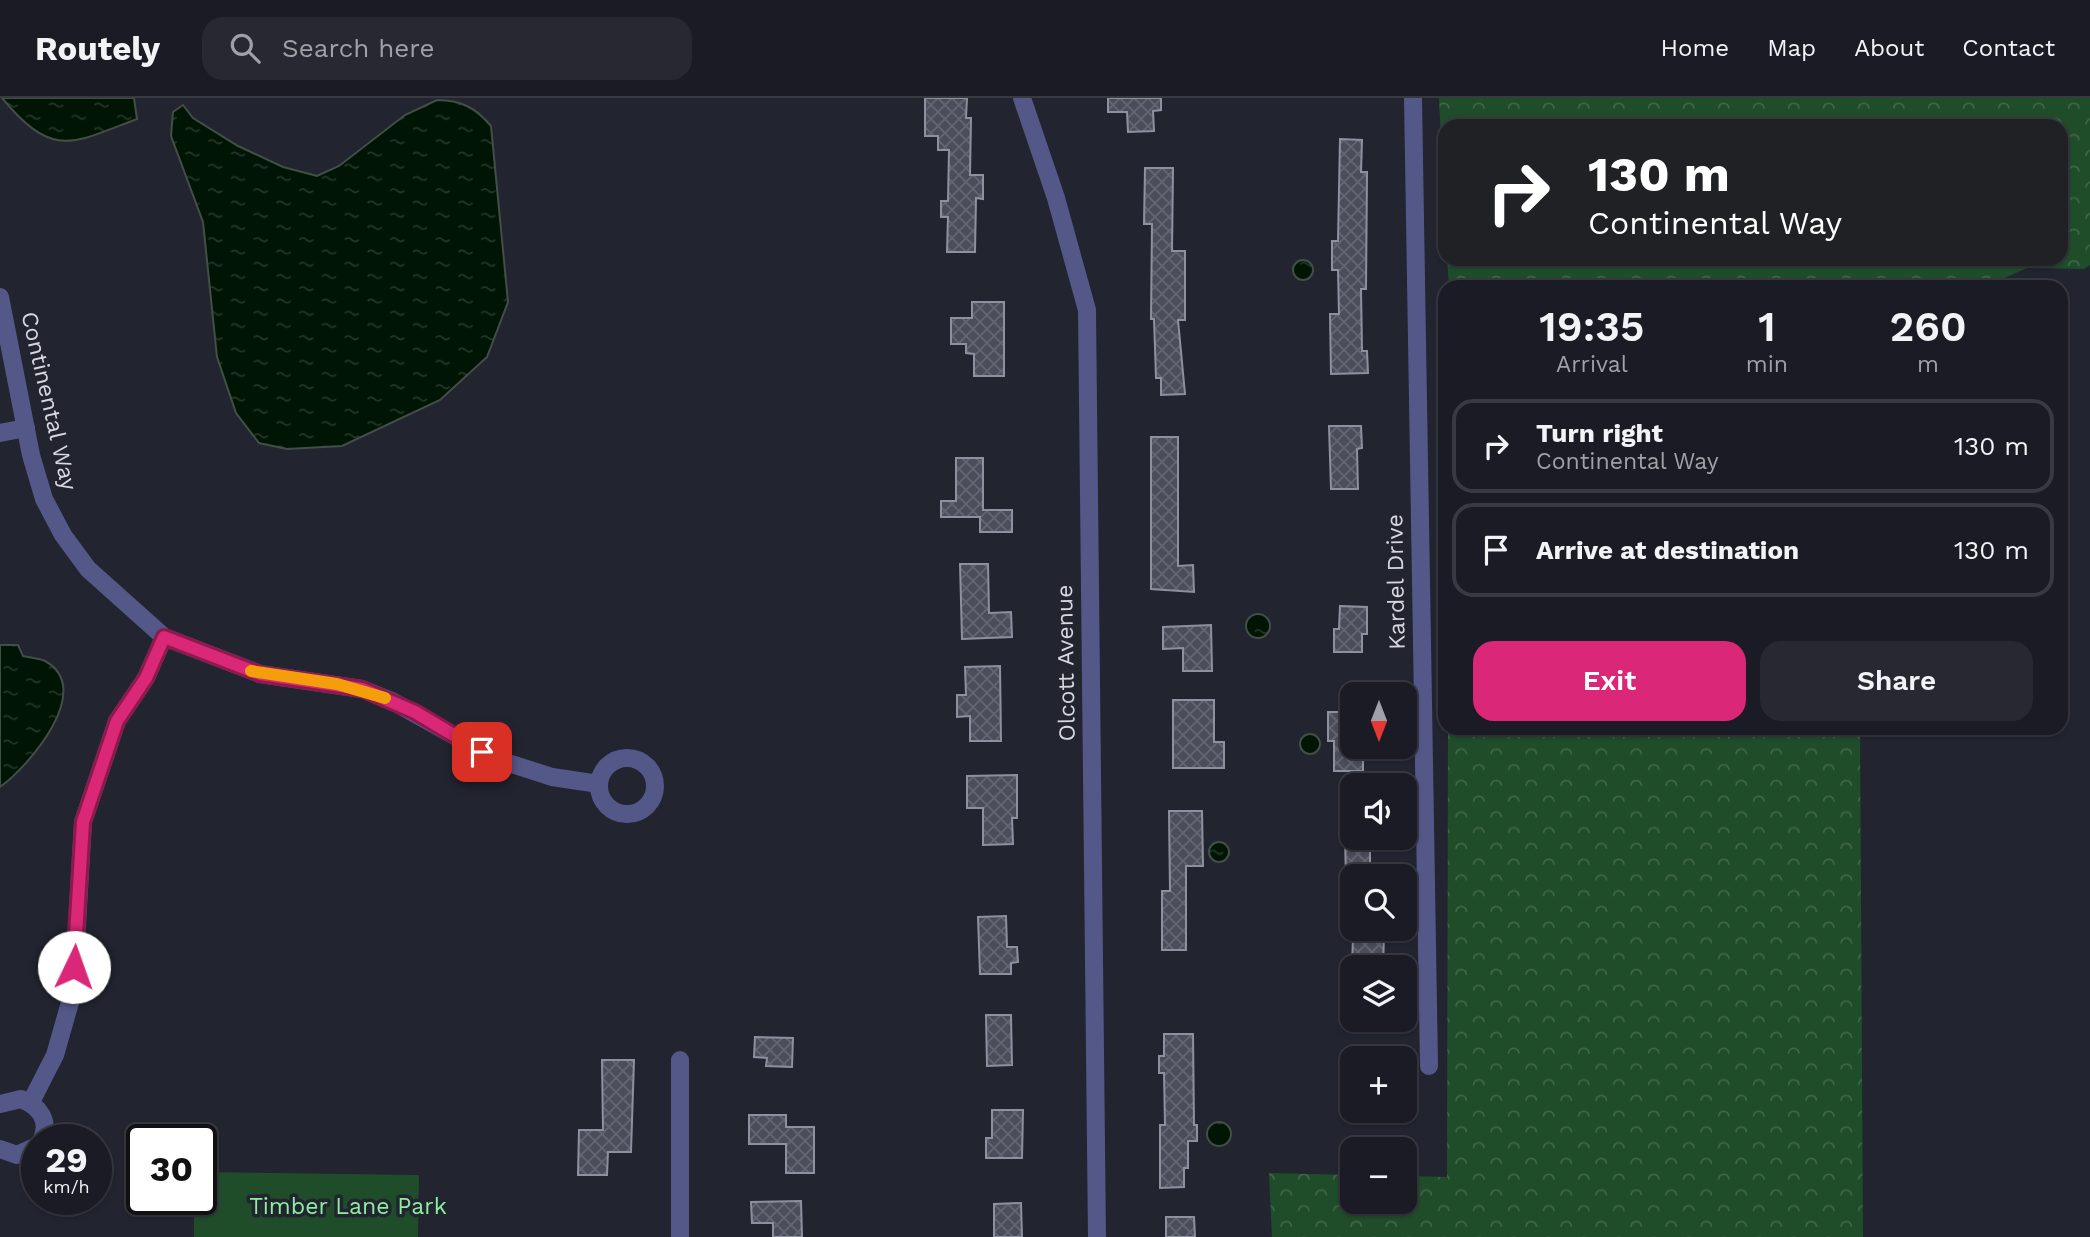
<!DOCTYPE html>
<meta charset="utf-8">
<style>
body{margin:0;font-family:"Work Sans",sans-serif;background:#272831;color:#f1f3f6;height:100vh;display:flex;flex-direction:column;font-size:26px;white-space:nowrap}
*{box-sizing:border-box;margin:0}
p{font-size:23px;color:#9fa1a6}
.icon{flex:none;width:38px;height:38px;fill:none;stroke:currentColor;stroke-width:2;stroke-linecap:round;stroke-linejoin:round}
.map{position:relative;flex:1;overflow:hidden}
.sheet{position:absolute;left:1438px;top:182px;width:630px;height:455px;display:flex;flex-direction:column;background:#1a1b24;border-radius:21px;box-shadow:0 2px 5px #0004,0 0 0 2px #383941}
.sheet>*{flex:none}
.top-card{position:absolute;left:1438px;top:21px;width:630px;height:147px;border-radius:21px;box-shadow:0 2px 5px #0004,0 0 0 2px #383941;background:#202124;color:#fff;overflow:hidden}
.needle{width:46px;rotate:180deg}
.fabs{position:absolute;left:1340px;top:584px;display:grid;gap:14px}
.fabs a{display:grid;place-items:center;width:77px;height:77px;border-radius:14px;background:#1a1b24;box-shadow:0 2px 5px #0004,0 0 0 2px #383941;font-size:35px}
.speed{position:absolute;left:21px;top:1026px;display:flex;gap:14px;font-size:35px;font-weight:700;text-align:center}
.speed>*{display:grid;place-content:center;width:91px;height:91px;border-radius:50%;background:#1a1b24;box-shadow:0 2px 5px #0004,0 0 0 2px #383941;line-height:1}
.speed small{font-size:18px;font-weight:400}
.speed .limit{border:4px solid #111;border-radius:10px;background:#fff;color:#111}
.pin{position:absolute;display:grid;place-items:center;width:60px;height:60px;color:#fff;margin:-30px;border-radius:14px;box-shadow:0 4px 10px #0006}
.me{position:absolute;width:77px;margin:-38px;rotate:3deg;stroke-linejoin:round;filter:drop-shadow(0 0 5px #0008)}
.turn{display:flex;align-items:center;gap:24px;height:147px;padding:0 35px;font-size:32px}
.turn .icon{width:91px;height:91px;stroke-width:2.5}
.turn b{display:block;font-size:49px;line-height:60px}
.eta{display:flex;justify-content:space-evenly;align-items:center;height:119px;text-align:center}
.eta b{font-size:42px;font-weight:600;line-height:49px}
.cta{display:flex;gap:14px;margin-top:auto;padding:14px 35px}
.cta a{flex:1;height:80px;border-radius:21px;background:#db2777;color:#fff;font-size:28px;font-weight:600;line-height:80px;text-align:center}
.cta a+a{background:#272831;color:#f1f3f6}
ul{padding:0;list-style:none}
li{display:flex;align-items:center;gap:21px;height:94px;margin:0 14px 10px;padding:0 21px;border:4px solid #383941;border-radius:21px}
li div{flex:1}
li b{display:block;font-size:26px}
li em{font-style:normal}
header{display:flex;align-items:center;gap:42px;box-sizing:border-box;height:98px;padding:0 35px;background:#1a1b24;border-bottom:2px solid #383941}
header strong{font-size:33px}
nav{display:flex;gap:38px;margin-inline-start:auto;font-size:24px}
.search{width:490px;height:63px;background:#272831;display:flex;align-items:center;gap:18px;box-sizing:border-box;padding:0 24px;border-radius:21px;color:#9fa1a6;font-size:26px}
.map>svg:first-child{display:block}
</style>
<header>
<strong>Routely</strong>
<div class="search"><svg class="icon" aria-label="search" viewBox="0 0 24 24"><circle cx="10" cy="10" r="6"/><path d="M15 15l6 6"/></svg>Search here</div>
<nav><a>Home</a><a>Map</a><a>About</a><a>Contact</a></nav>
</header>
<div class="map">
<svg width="2090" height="1139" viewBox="0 0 2090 1139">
<defs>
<pattern id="forest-crowns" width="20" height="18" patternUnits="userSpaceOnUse" patternTransform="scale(1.75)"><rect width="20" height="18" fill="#1f4d2a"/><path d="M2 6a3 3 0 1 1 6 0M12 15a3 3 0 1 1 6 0" fill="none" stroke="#3f6648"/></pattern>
<pattern id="water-ripples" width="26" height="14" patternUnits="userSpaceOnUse" patternTransform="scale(1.75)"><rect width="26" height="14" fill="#011504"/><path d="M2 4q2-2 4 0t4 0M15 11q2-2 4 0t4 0" fill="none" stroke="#253628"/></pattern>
<pattern id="building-cross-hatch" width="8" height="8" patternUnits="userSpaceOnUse" patternTransform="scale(1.75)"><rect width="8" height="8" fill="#4b4d5b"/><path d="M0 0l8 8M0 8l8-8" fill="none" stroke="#646672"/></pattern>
</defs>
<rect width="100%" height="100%" fill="#222430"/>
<polygon fill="#1f4d2a" points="201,1074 419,1077 418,1139 194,1139 194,1101 201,1101"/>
<g fill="url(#forest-crowns)">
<polygon points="1439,0 2090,0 2090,167 2084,171 2027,170 1984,189 1449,189 1447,161 2062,161 2062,28 1446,28 1445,125"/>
<polygon points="1448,630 1860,630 1863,1139 1272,1139 1269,1075 1353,1077 1353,1104 1405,1104 1405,1078 1447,1079"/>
</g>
<g fill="url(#water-ripples)" stroke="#414f46" stroke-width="2">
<path d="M 2,0 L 134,0 L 137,21 C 71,46 53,61 2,0 Z"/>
<path d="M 437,2 C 461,2 476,10 491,28 L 508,204 L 487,259 L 440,302 L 342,348 L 287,351 L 259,345 L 236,315 L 217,259 L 203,124 L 171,38 L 173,14 L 183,7 L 193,20 L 238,48 L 283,69 L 317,78 L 339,68 L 405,17 Z"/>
<circle cx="1303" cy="172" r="10"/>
<circle cx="1258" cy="528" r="12"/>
<path d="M 0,547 L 18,547 L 23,558 C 30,560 39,560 45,563 C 96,591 28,669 0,689 Z"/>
<circle cx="1310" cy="646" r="10"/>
<circle cx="1219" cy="754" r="10"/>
<circle cx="1219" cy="1036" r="12"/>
</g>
<g fill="url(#building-cross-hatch)" stroke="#8d909f" stroke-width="2">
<polygon points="925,0 967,0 966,20 971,20 970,77 983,77 983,101 976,100 975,154 947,154 948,119 941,119 941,103 948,103 949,52 938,52 938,38 925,38"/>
<polygon points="1108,0 1161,0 1161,12 1153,13 1154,33 1128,34 1127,14 1108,14"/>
<polygon points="1340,41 1362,42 1361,74 1367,74 1366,191 1361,191 1362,253 1367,253 1368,275 1331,276 1330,216 1339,216 1338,172 1332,172 1332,143 1338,143"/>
<polygon points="1145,70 1173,70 1172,153 1185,153 1185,222 1178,222 1185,296 1161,297 1161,280 1156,280 1154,221 1151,221 1152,126 1144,126"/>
<polygon points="972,204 1004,204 1004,278 974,278 974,256 966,255 966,246 951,246 951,220 972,220"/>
<polygon points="1329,328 1361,328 1362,350 1357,351 1358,391 1331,391"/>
<polygon points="1151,339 1178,339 1178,468 1193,467 1194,494 1151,491"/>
<polygon points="956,360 983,360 983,412 1012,412 1012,434 980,434 980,419 941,419 941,403 956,403"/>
<polygon points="960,466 988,466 989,515 1011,514 1012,539 962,541"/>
<polygon points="1340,508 1367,509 1367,536 1362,536 1362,554 1334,554 1334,531 1339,531"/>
<polygon points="1211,527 1212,573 1183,573 1183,550 1163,551 1163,529"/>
<polygon points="1000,568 1001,643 970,643 970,618 957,619 957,597 966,597 965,569"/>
<polygon points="1173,602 1214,602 1214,644 1224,644 1224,670 1173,670"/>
<polygon points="1328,614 1353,614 1353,649 1363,649 1363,673 1334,673 1334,643 1328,643"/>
<polygon points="1017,677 1017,720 1012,720 1013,746 983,747 983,710 967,710 967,678"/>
<polygon points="1169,713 1202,713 1203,768 1186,768 1186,852 1162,852 1162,793 1170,793"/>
<polygon points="1345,740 1370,740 1370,779 1346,779"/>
<polygon points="1006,818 1007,849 1017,849 1018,864 1011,865 1011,876 980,876 978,819"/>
<polygon points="1353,837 1384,837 1383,870 1352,870"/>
<polygon points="986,917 1011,917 1012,967 987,968"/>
<polygon points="1164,936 1193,936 1194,1027 1197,1027 1197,1043 1188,1043 1188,1070 1184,1070 1184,1089 1160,1090 1160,1027 1165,1027 1164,975 1159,975 1159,958 1164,958"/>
<polygon points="755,939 793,940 792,969 766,968 767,960 754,959"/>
<polygon points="602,962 634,962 631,1054 608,1054 607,1077 578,1077 579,1032 603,1032"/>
<polygon points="992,1012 1023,1012 1022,1060 986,1060 986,1040 992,1040"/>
<polygon points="749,1017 786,1017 786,1029 814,1029 814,1075 786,1075 786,1046 749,1046"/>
<polygon points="801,1103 802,1139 773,1139 773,1125 752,1125 751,1104"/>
<polygon points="1021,1105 1022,1139 994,1139 994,1106"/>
<polygon points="1166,1119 1194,1119 1195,1139 1166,1139"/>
</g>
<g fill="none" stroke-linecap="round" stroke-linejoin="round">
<g stroke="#535889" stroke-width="18">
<polyline points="1022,0 1056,100 1087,212 1097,1139"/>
<polyline points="1413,0 1429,968"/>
<polyline points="0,199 31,357 44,401 63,437 88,471 164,539 260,576 362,591 392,603 496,661 552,679 599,686"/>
<polyline points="0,335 26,330"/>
<circle cx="627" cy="688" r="28"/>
<polyline points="680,962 680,1139"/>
<polyline points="31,1004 55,957 73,894 83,724 117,623 146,580 164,539"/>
<path d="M 0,1006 L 21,1001 C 39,1008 50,1022 42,1041"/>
<polyline points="0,1051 17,1057 37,1048"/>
</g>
</g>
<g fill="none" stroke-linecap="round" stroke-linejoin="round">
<defs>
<polyline id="route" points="74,869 83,724 117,623 146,580 164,539 260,576 362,591 415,614 482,654"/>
</defs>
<use href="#route" stroke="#8e194d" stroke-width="18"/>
<use href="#route" stroke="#db2777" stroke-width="12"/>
<polyline stroke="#f59e0b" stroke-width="12" points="251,573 337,586 385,600"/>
</g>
<g text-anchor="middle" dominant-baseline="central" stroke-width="7" stroke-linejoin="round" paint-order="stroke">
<g font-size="23" fill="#d6d7df" stroke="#222430">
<text transform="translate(49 303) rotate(77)">Continental Way</text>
<text transform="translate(1396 484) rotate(-91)">Kardel Drive</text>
<text transform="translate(1066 565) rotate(-91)">Olcott Avenue</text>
</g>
<g font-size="23" fill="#8cef9f" stroke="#222430">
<text x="348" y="1108">Timber Lane Park</text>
</g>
</g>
</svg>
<div class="fabs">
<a><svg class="needle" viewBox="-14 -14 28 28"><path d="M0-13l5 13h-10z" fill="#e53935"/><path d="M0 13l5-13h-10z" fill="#9fa1a6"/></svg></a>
<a><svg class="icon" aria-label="sound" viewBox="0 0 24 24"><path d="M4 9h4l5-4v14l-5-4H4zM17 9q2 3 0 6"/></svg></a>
<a><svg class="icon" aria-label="search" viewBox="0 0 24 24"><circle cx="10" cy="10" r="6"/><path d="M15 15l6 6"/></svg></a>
<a><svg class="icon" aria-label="layers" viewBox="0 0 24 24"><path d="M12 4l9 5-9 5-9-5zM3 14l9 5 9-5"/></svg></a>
<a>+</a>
<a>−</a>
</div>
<div class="speed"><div>29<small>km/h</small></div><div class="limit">30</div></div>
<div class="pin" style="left:482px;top:654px;background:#d93025"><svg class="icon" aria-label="arrive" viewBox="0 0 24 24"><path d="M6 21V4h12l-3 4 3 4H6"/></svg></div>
<svg class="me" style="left:74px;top:869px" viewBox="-20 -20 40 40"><circle r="19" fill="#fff"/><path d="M0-13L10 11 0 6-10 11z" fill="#db2777"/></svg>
<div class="top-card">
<div class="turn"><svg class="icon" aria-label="right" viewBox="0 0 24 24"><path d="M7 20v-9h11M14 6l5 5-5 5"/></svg><div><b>130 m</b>Continental Way</div></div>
</div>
<section class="sheet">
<div class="eta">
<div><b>19:35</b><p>Arrival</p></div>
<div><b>1</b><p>min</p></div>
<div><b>260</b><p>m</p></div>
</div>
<ul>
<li><svg class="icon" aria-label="right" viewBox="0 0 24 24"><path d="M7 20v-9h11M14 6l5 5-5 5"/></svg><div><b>Turn right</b><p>Continental Way</p></div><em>130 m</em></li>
<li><svg class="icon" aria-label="arrive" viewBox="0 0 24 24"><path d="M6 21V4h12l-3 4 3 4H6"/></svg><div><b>Arrive at destination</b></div><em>130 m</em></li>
</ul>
<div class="cta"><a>Exit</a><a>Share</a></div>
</section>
</div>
